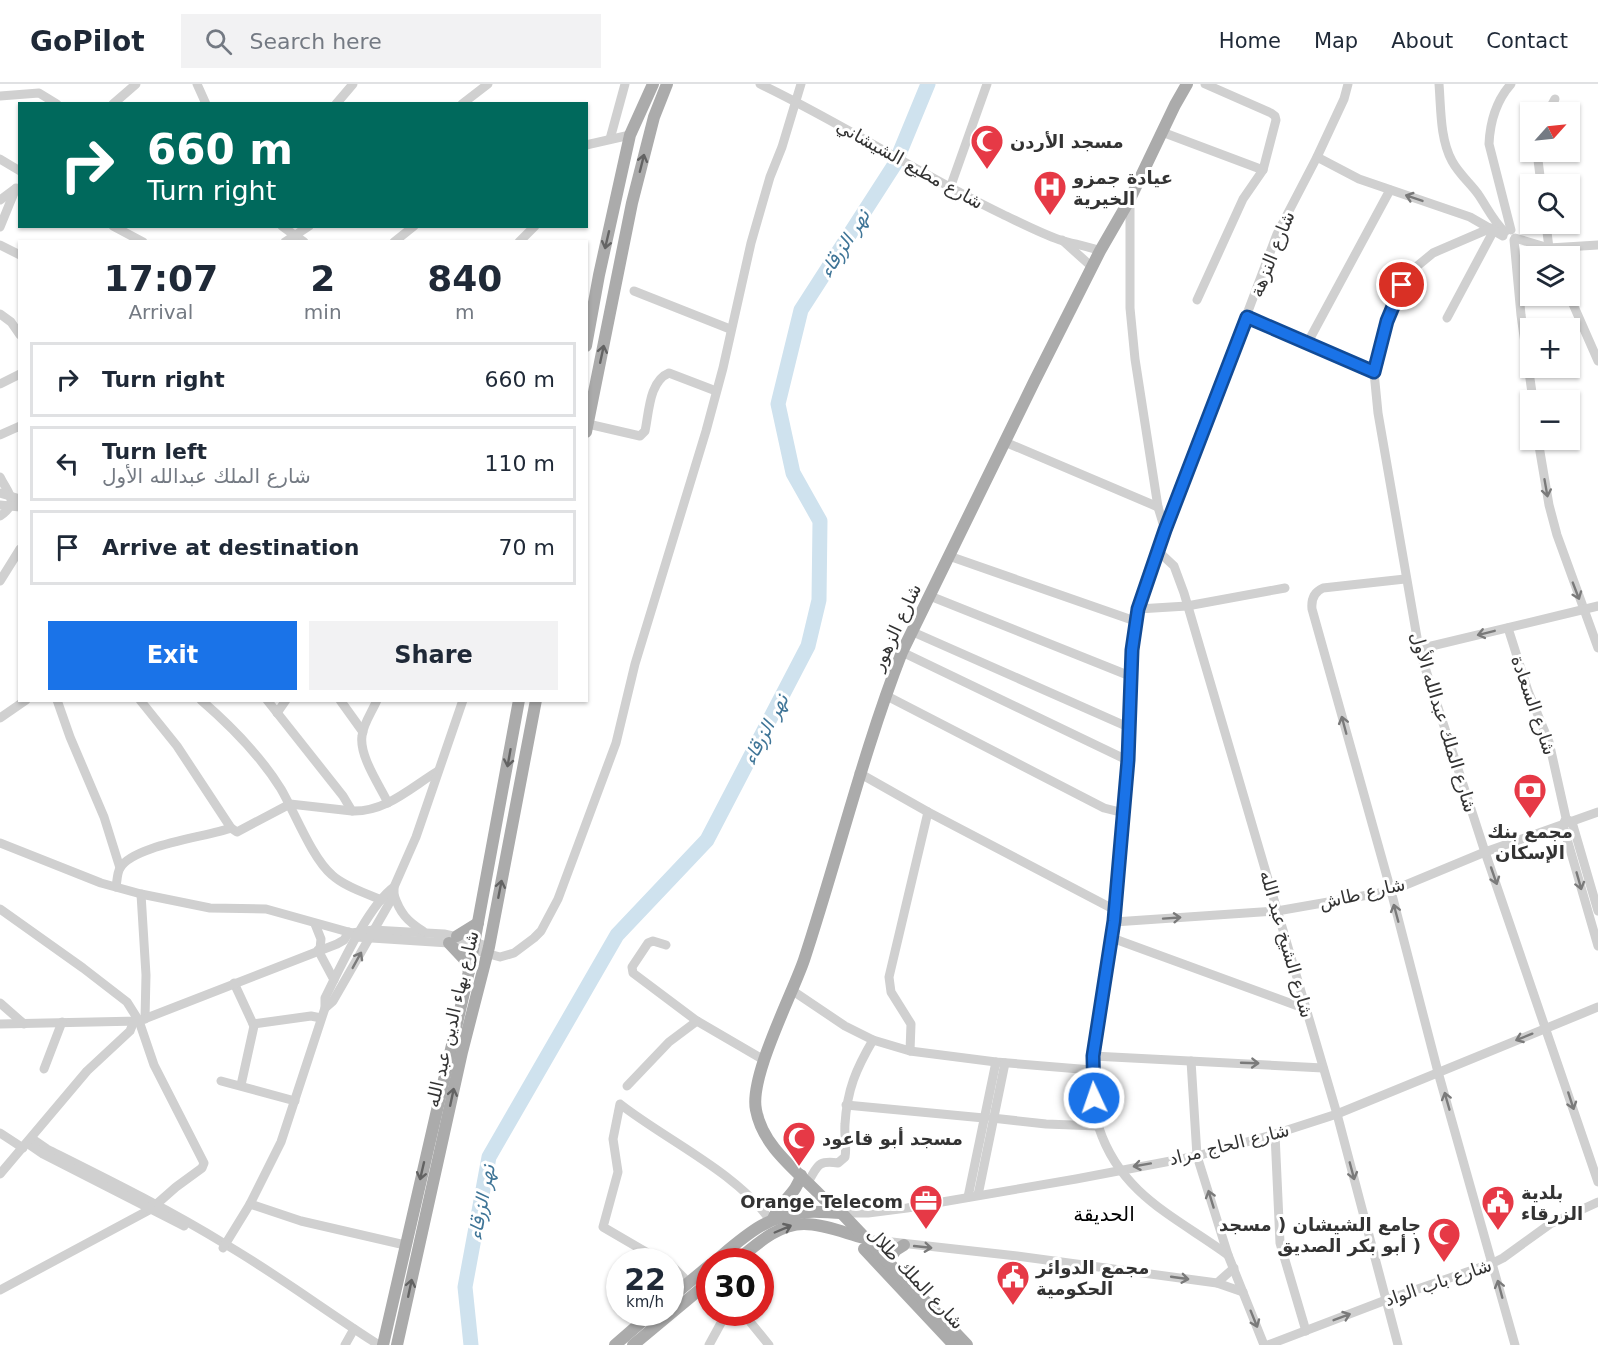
<!DOCTYPE html>
<meta charset="utf-8">
<style>
body{margin:0;font-family:"DejaVu Sans",Vazirmatn,sans-serif;background:#f2f2f3;color:#1f2937;height:100vh;display:flex;flex-direction:column;font-size:22px;white-space:nowrap}
*{box-sizing:border-box;margin:0}
p{font-size:20px;color:#747a83}
.icon{flex:none;width:33px;height:33px;fill:none;stroke:currentColor;stroke-width:2;stroke-linecap:round;stroke-linejoin:round}
.map{position:relative;flex:1;overflow:hidden}
.side{position:absolute;left:18px;top:156px;width:570px;height:462px;display:flex;flex-direction:column;background:#fff;border-radius:0px;box-shadow:0 2px 4px #0004}
.side>*{flex:none}
.banner{position:absolute;left:18px;top:18px;width:570px;height:126px;border-radius:0px;box-shadow:0 2px 4px #0004;background:#00695c;color:#fff;overflow:hidden}
.needle{width:39px;rotate:63deg}
.fabs{position:absolute;left:1520px;top:18px;display:grid;gap:12px}
.fabs a{display:grid;place-items:center;width:60px;height:60px;border-radius:0px;background:#fff;box-shadow:0 2px 4px #0004;font-size:30px}
.speed{position:absolute;left:606px;top:1164px;display:flex;gap:12px;font-size:30px;font-weight:700;text-align:center}
.speed>*{display:grid;place-content:center;width:78px;height:78px;border-radius:50%;background:#fff;box-shadow:0 2px 4px #0004;line-height:1}
.speed small{font-size:15px;font-weight:400}
.speed .limit{border:9px solid #d22;background:#fff;color:#111}
.pin{position:absolute;display:grid;place-items:center;width:51px;height:51px;color:#fff;margin:-26px;border:3px solid #fff;border-radius:50%;box-shadow:0 2px 6px #0007}
.me{position:absolute;width:66px;margin:-33px;rotate:357deg;stroke-linejoin:round;filter:drop-shadow(0 0 4px #0008)}
.turn{display:flex;align-items:center;gap:21px;height:126px;padding:0 30px;font-size:27px}
.turn .icon{width:78px;height:78px;stroke-width:2.5}
.turn b{display:block;font-size:42px;line-height:51px}
.eta{display:flex;justify-content:space-evenly;align-items:center;height:102px;text-align:center}
.eta b{font-size:36px;font-weight:700;line-height:42px}
.cta{display:flex;gap:12px;margin-top:auto;padding:12px 30px}
.cta a{flex:1;height:69px;border-radius:0px;background:#1a73e8;color:#fff;font-size:24px;font-weight:700;line-height:69px;text-align:center}
.cta a+a{background:#f2f2f3;color:#1f2937}
ul{padding:0;list-style:none}
li{display:flex;align-items:center;gap:18px;height:75px;margin:0 12px 9px;padding:0 18px;border:3px solid #e0e1e3;border-radius:0px}
li div{flex:1}
li b{display:block;font-size:22px}
li em{font-style:normal}
header{display:flex;align-items:center;gap:36px;box-sizing:border-box;height:84px;padding:0 30px;background:#fff;border-bottom:2px solid #e0e1e3}
header strong{font-size:28px}
nav{display:flex;gap:33px;margin-inline-start:auto;font-size:21px}
.search{width:420px;height:54px;background:#f2f2f3;display:flex;align-items:center;gap:15px;box-sizing:border-box;padding:0 21px;border-radius:0px;color:#747a83;font-size:22px}
.map>svg:first-child{display:block}
</style>
<header>
<strong>GoPilot</strong>
<div class="search"><svg class="icon" aria-label="search" viewBox="0 0 24 24"><circle cx="10" cy="10" r="6"/><path d="M15 15l6 6"/></svg>Search here</div>
<nav><a>Home</a><a>Map</a><a>About</a><a>Contact</a></nav>
</header>
<div class="map">
<svg width="1598" height="1261" viewBox="0 0 1598 1261">
<rect width="100%" height="100%" fill="#fff"/>
<g fill="none" stroke-linecap="round" stroke-linejoin="round">
<polyline stroke="#cfe2ee" stroke-width="15" points="471,1261 465,1203 489,1073 617,851 707,756 808,562 819,516 820,437 793,389 778,320 801,226 895,80 928,0"/>
<g stroke="#d0d0d0" stroke-width="9">
<polyline points="197,0 206,20"/>
<path d="M 760,0 C 842,39 919,90 1002,130 C 1021,139 1040,149 1060,156 C 1073,160 1087,162 1100,167"/>
<path d="M 1439,0 C 1441,25 1440,55 1452,77 C 1459,90 1470,99 1478,110 C 1487,123 1493,137 1505,148"/>
<polyline points="0,12 39,9 57,20"/>
<polyline points="113,20 136,0"/>
<polyline points="336,20 353,0"/>
<polyline points="462,20 488,0"/>
<polyline points="1548,28 1555,15"/>
<polyline points="1162,48 1263,86"/>
<polyline points="610,55 625,0"/>
<polyline points="586,61 630,51"/>
<polyline points="1537,68 1541,100"/>
<polyline points="1317,73 1359,95 1470,133 1503,152"/>
<polyline points="0,75 20,87"/>
<polyline points="950,104 987,0"/>
<polyline points="0,116 15,105"/>
<polyline points="1130,116 1130,224 1135,275 1158,423 1165,446"/>
<polyline points="1546,140 1549,164 1553,172"/>
<polyline points="113,142 143,158"/>
<polyline points="282,142 304,158"/>
<polyline points="0,143 16,104"/>
<polyline points="1491,144 1433,169 1416,183 1402,201 1387,237 1374,288 1378,329 1419,565 1485,768 1598,1098"/>
<path d="M 1511,146 L 1489,60 C 1490,38 1496,17 1511,0"/>
<polyline points="1515,154 1549,164 1598,161"/>
<polyline points="1062,156 1092,183"/>
<polyline points="1514,156 1521,231 1533,316"/>
<polyline points="285,158 309,142"/>
<polyline points="394,158 414,142"/>
<polyline points="519,158 535,142"/>
<polyline points="0,161 20,171"/>
<polyline points="634,207 730,245"/>
<polyline points="1569,211 1598,277"/>
<polyline points="1197,216 1243,115 1263,86 1276,36 1275,32 1271,29 1205,0"/>
<polyline points="0,230 11,238 20,251"/>
<polyline points="1247,233 1374,288"/>
<polyline points="1447,234 1494,146"/>
<polyline points="1308,258 1390,106"/>
<polyline points="0,300 20,290"/>
<path d="M 588,340 L 640,352 L 645,347 C 649,329 649,297 669,289 L 716,307"/>
<polyline points="0,351 20,342"/>
<polyline points="1538,356 1549,421 1557,451 1598,564"/>
<polyline points="1005,358 1158,423"/>
<path d="M 0,393 C 7,408 21,418 0,432"/>
<polyline points="0,409 20,415"/>
<polyline points="0,421 20,423"/>
<polyline points="1158,467 1174,482 1184,509 1337,1030 1398,1261"/>
<polyline points="949,472 1135,537"/>
<path d="M 1405,495 L 1323,504 C 1314,508 1311,515 1312,525 L 1391,807 L 1438,988 L 1515,1261"/>
<polyline points="0,497 20,465"/>
<polyline points="930,512 1130,592"/>
<polyline points="1138,525 1187,522 1285,504"/>
<polyline points="1508,544 1528,607 1549,658 1566,734 1563,741 1598,862"/>
<polyline points="913,548 1128,643"/>
<polyline points="1419,565 1598,522"/>
<polyline points="902,568 1127,676"/>
<polyline points="885,611 1104,724 1124,729"/>
<polyline points="57,616 70,653 104,733 120,784"/>
<path d="M 201,616 C 231,642 260,671 281,705 C 295,729 312,774 332,791 C 345,803 366,809 381,816"/>
<path d="M 267,616 L 343,712 L 352,727 C 386,728 410,704 438,687"/>
<polyline points="340,616 363,648"/>
<path d="M 377,616 C 372,628 363,640 362,652 C 359,672 380,702 388,719"/>
<polyline points="277,629 286,616"/>
<polyline points="0,634 26,616"/>
<polyline points="859,689 928,728 1115,826"/>
<polyline points="1568,736 1572,738 1598,827"/>
<polyline points="231,744 237,748 290,720 352,727"/>
<polyline points="0,759 101,799 141,810 210,824 266,825 352,849 373,846 444,850 466,855 489,863"/>
<path d="M 116,803 C 117,798 117,789 120,784 C 133,761 207,753 231,744 L 177,662 L 140,616"/>
<polyline points="141,810 146,891 145,935"/>
<path d="M 394,811 C 400,829 407,837 423,847"/>
<polyline points="0,825 83,884 127,918 139,937 154,981 204,1079 202,1084 176,1103 151,1125 0,1206"/>
<polyline points="1114,838 1277,827 1391,807 1485,768 1598,728"/>
<polyline points="315,840 321,855 320,865"/>
<polyline points="352,849 356,853 449,859 500,873 514,869 534,854 541,847 558,815 616,659 635,580 706,347 723,284 751,159 770,93 782,63 801,0"/>
<polyline points="1112,854 1306,925"/>
<polyline points="666,861 653,857 648,859 632,883 633,889 697,937 764,976"/>
<polyline points="318,866 334,896"/>
<polyline points="234,899 254,942 241,1001"/>
<polyline points="793,907 845,942 873,956 910,967 996,978 1092,986"/>
<polyline points="0,919 24,940"/>
<polyline points="325,924 333,917 394,811 394,803 416,753 463,616"/>
<polyline points="0,940 139,937 337,860 344,856 349,848"/>
<polyline points="253,940 311,932 321,934"/>
<polyline points="910,967 911,940 891,908 889,893 928,728"/>
<polyline points="1093,972 1323,984"/>
<polyline points="1191,977 1197,1072 1228,1171 1264,1261"/>
<polyline points="44,985 62,938"/>
<polyline points="221,997 295,1017"/>
<polyline points="627,1002 669,958 697,937"/>
<polyline points="846,1021 984,1034"/>
<polyline points="992,1034 1046,1040 1098,1042"/>
<polyline points="0,1049 23,1064"/>
<polyline points="1275,1050 1280,1159 1306,1247"/>
<path d="M 31,1054 L 47,1065 C 107,1095 168,1125 225,1160 C 278,1191 327,1228 379,1261"/>
<polyline points="27,1059 43,1070 184,1142"/>
<polyline points="0,1090 87,987 130,947 134,937"/>
<path d="M 808,1098 C 818,1082 817,1076 838,1079 L 845,1073 C 847,1062 844,1051 845,1040 C 847,1006 856,985 873,956"/>
<polyline points="978,1111 1005,979"/>
<polyline points="968,1113 996,978"/>
<polyline points="250,1120 301,1137 405,1161"/>
<polyline points="841,1129 868,1129 907,1124 1076,1095 1197,1072 1275,1050 1337,1030 1598,923"/>
<polyline points="865,1155 1017,1172 1217,1199 1243,1208"/>
<path d="M 223,1164 L 250,1120 L 281,1058 L 325,924 L 325,914 C 340,884 368,822 394,803"/>
<path d="M 1228,1171 C 1176,1133 1121,1111 1099,1044 C 1078,982 1108,901 1114,837 C 1119,783 1125,729 1128,675 C 1130,628 1128,581 1136,535 C 1139,520 1144,506 1149,491 L 1277,150 L 1317,73 L 1344,15 L 1348,0"/>
<path d="M 663,1178 L 603,1143 L 618,1088 L 613,1055 L 620,1020 C 666,1056 736,1088 770,1136"/>
<polyline points="670,1180 684,1194 686,1201"/>
<polyline points="1217,1199 1234,1184"/>
<polyline points="742,1228 769,1261"/>
<polyline points="345,1261 354,1245"/>
<polyline points="709,1261 727,1228"/>
<polyline points="1268,1261 1386,1216 1493,1179 1503,1174 1550,1140 1598,1118"/>
</g>
<g stroke="#ababab" stroke-width="12">
<polyline points="586,262 599,191 630,51 653,0"/>
<polyline points="586,348 632,119 654,33 667,0"/>
<polyline points="457,852 478,839"/>
<polyline points="449,859 464,875 469,887"/>
<path d="M 773,1135 C 779,1118 797,1110 801,1091"/>
<polyline points="864,1165 954,1261"/>
<path d="M 714,1178 C 744,1153 767,1130 808,1128 C 819,1127 830,1129 841,1129"/>
<path d="M 735,1178 C 755,1162 777,1140 804,1140 C 824,1140 845,1149 864,1154"/>
<polyline points="887,1178 896,1166 904,1161"/>
<polyline points="670,1214 710,1181"/>
<polyline points="383,1261 469,887 519,616"/>
<polyline points="397,1261 462,968 489,863 536,616"/>
<polyline points="615,1261 653,1228"/>
<polyline points="633,1261 710,1197"/>
<path d="M 967,1261 L 831,1118 L 824,1115 C 799,1088 763,1064 756,1026 C 749,993 792,911 804,876 C 838,773 863,668 902,568 L 1034,298 L 1100,167 L 1130,115 L 1175,21 L 1187,0"/>
</g>
</g>
<defs><path id="oneway-shaft" d="M-6 0H5M1.5-3L5.5 0L1.5 3" fill="none" stroke-width="1.6" stroke-linecap="round" stroke-linejoin="round" transform="scale(1.5)"/></defs>
<g stroke="#636363">
<use href="#oneway-shaft" transform="translate(642 79) rotate(-76)"/>
<use href="#oneway-shaft" transform="translate(607 156) rotate(103)"/>
<use href="#oneway-shaft" transform="translate(602 270) rotate(-78)"/>
<use href="#oneway-shaft" transform="translate(509 674) rotate(100)"/>
<use href="#oneway-shaft" transform="translate(500 805) rotate(-79)"/>
<use href="#oneway-shaft" transform="translate(452 1013) rotate(-78)"/>
<use href="#oneway-shaft" transform="translate(422 1087) rotate(103)"/>
<use href="#oneway-shaft" transform="translate(783 1145) rotate(-23)"/>
<use href="#oneway-shaft" transform="translate(410 1204) rotate(-78)"/>
</g>
<g stroke="#7a7a7a">
<use href="#oneway-shaft" transform="translate(1414 114) rotate(-161)"/>
<use href="#oneway-shaft" transform="translate(1546 404) rotate(80)"/>
<use href="#oneway-shaft" transform="translate(1576 507) rotate(69)"/>
<use href="#oneway-shaft" transform="translate(1486 549) rotate(166)"/>
<use href="#oneway-shaft" transform="translate(1344 641) rotate(-105)"/>
<use href="#oneway-shaft" transform="translate(1494 792) rotate(71)"/>
<use href="#oneway-shaft" transform="translate(1579 797) rotate(74)"/>
<use href="#oneway-shaft" transform="translate(1396 829) rotate(-105)"/>
<use href="#oneway-shaft" transform="translate(1172 834) rotate(-4)"/>
<use href="#oneway-shaft" transform="translate(357 876) rotate(-61)"/>
<use href="#oneway-shaft" transform="translate(1524 953) rotate(158)"/>
<use href="#oneway-shaft" transform="translate(1250 979) rotate(2)"/>
<use href="#oneway-shaft" transform="translate(1447 1017) rotate(-106)"/>
<use href="#oneway-shaft" transform="translate(1571 1017) rotate(72)"/>
<use href="#oneway-shaft" transform="translate(1142 1081) rotate(170)"/>
<use href="#oneway-shaft" transform="translate(1352 1087) rotate(75)"/>
<use href="#oneway-shaft" transform="translate(1211 1115) rotate(-107)"/>
<use href="#oneway-shaft" transform="translate(923 1163) rotate(6)"/>
<use href="#oneway-shaft" transform="translate(1180 1194) rotate(8)"/>
<use href="#oneway-shaft" transform="translate(1500 1205) rotate(-105)"/>
<use href="#oneway-shaft" transform="translate(1342 1233) rotate(-21)"/>
<use href="#oneway-shaft" transform="translate(1254 1235) rotate(68)"/>
</g>
<g fill="none" stroke-linecap="round" stroke-linejoin="round">
<defs>
<polyline id="route" points="1094,1014 1093,972 1114,837 1128,676 1132,566 1138,525 1165,446 1247,233 1374,288 1387,237 1402,201"/>
</defs>
<use href="#route" stroke="#114b97" stroke-width="15"/>
<use href="#route" stroke="#1a73e8" stroke-width="10"/>
</g>
<defs>
<symbol id="mosque-pin" viewBox="-11 -11 22 30"><path d="M0 17L-7.5 6A9.5 9.5 0 1 1 7.5 6Z" fill="#e63946" stroke="#fff"/><path d="M3.5-4.9A6 6 0 1 0 3.5 4.9A5 5 0 1 1 3.5-4.9Z" fill="#fff"/></symbol>
<symbol id="hospital-pin" viewBox="-11 -11 22 30"><path d="M0 17L-7.5 6A9.5 9.5 0 1 1 7.5 6Z" fill="#e63946" stroke="#fff"/><path d="M-5-5h3v3.5h4V-5h3V5h-3V1.5h-4V5h-3Z" fill="#fff"/></symbol>
<symbol id="bank-pin" viewBox="-11 -11 22 30"><path d="M0 17L-7.5 6A9.5 9.5 0 1 1 7.5 6Z" fill="#e63946" stroke="#fff"/><path d="M-6-4H6V4H-6ZM0-2.3a2.3 2.3 0 1 0 0 4.6a2.3 2.3 0 1 0 0-4.6Z" fill="#fff"/></symbol>
<symbol id="office-pin" viewBox="-11 -11 22 30"><path d="M0 17L-7.5 6A9.5 9.5 0 1 1 7.5 6Z" fill="#e63946" stroke="#fff"/><path d="M-6-3h4V-5.5h4V-3h4V5H-6ZM-1-4.5V-3h2v-1.5ZM-6 0V1H6V0Z" fill="#fff"/></symbol>
<symbol id="civic-pin" viewBox="-11 -11 22 30"><path d="M0 17L-7.5 6A9.5 9.5 0 1 1 7.5 6Z" fill="#e63946" stroke="#fff"/><path d="M-.6-6.5H3V-4.5H.6V-3L4-1V1h2V6H-6V1h2V-1L-.6-3ZM-1.2 2.5V6h2.4V2.5Z" fill="#fff"/></symbol>
</defs>
<g fill-rule="evenodd">
<use href="#mosque-pin" x="968" y="38" width="38" height="52"/>
<use href="#hospital-pin" x="1031" y="84" width="38" height="52"/>
<use href="#bank-pin" x="1511" y="687" width="38" height="52"/>
<use href="#mosque-pin" x="780" y="1035" width="38" height="52"/>
<use href="#office-pin" x="907" y="1098" width="38" height="52"/>
<use href="#civic-pin" x="1479" y="1099" width="38" height="52"/>
<use href="#mosque-pin" x="1425" y="1131" width="38" height="52"/>
<use href="#civic-pin" x="994" y="1174" width="38" height="52"/>
</g>
<g text-anchor="middle" dominant-baseline="central" stroke-width="6" stroke-linejoin="round" paint-order="stroke">
<g font-size="18" font-weight="bold" fill="#333" stroke="#fff" text-anchor="start">
<text x="1010" y="57">مسجد الأردن</text>
<text x="1073" y="93">عيادة جمزو<tspan x="1073" dy="21">الخيرية</tspan></text>
<text x="1530" y="747" text-anchor="middle">مجمع بنك<tspan x="1530" dy="21">الإسكان</tspan></text>
<text x="822" y="1054">مسجد أبو قاعود</text>
<text x="1521" y="1108">بلدية<tspan x="1521" dy="21">الزرقاء</tspan></text>
<text x="903" y="1117" text-anchor="end">Orange Telecom</text>
<text x="1421" y="1140" text-anchor="end">جامع الشيشان ( مسجد<tspan x="1421" dy="21">أبو بكر الصديق )</tspan></text>
<text x="1036" y="1183">مجمع الدوائر<tspan x="1036" dy="21">الحكومية</tspan></text>
</g>
<g font-size="18" fill="#333" stroke="#fff">
<text transform="translate(910 80) rotate(29)">شارع مطيع الشيشاني</text>
<text transform="translate(1272 170) rotate(-68)">شارع النزهة</text>
<text transform="translate(896 543) rotate(-65)">شارع الزهور</text>
<text transform="translate(1534 621) rotate(71)">شارع السعادة</text>
<text transform="translate(1444 638) rotate(73)">شارع الملك عبدالله الأول</text>
<text transform="translate(1362 809) rotate(-13)">شارع طاش</text>
<text transform="translate(1287 860) rotate(74)">شارع الشيخ عبد الله</text>
<text transform="translate(452 935) rotate(-77)">شارع بهاء الدين عبد الله</text>
<text transform="translate(1229 1060) rotate(-14)">شارع الحاج مراد</text>
<text transform="translate(916 1194) rotate(47)">شارع الملك طلال</text>
<text transform="translate(1438 1198) rotate(-19)">شارع باب الواد</text>
</g>
<g font-size="20" font-style="italic" fill="#3f7597" stroke="#fff">
<text transform="translate(844 159) rotate(-57)">نهر الزرقاء</text>
<text transform="translate(765 645) rotate(-62)">نهر الزرقاء</text>
<text transform="translate(481 1118) rotate(-79)">نهر الزرقاء</text>
</g>
<g font-size="20" fill="#000" stroke="#fff">
<text x="1104" y="1130">الحديقة</text>
</g>
</g>
</svg>
<div class="fabs">
<a><svg class="needle" viewBox="-14 -14 28 28"><path d="M0-13l5 13h-10z" fill="#e53935"/><path d="M0 13l5-13h-10z" fill="#747a83"/></svg></a>
<a><svg class="icon" aria-label="search" viewBox="0 0 24 24"><circle cx="10" cy="10" r="6"/><path d="M15 15l6 6"/></svg></a>
<a><svg class="icon" aria-label="layers" viewBox="0 0 24 24"><path d="M12 4l9 5-9 5-9-5zM3 14l9 5 9-5"/></svg></a>
<a>+</a>
<a>−</a>
</div>
<div class="speed"><div>22<small>km/h</small></div><div class="limit">30</div></div>
<div class="pin" style="left:1402px;top:201px;background:#d93025"><svg class="icon" aria-label="arrive" viewBox="0 0 24 24"><path d="M6 21V4h12l-3 4 3 4H6"/></svg></div>
<svg class="me" style="left:1094px;top:1014px" viewBox="-20 -20 40 40"><circle r="17" fill="#1a73e8" stroke="#fff" stroke-width="3"/><path d="M0-11L8 9 0 5-8 9z" fill="#fff"/></svg>
<div class="banner">
<div class="turn"><svg class="icon" aria-label="right" viewBox="0 0 24 24"><path d="M7 20v-9h11M14 6l5 5-5 5"/></svg><div><b>660 m</b>Turn right</div></div>
</div>
<section class="side">
<div class="eta">
<div><b>17:07</b><p>Arrival</p></div>
<div><b>2</b><p>min</p></div>
<div><b>840</b><p>m</p></div>
</div>
<ul>
<li><svg class="icon" aria-label="right" viewBox="0 0 24 24"><path d="M7 20v-9h11M14 6l5 5-5 5"/></svg><div><b>Turn right</b></div><em>660 m</em></li>
<li><svg class="icon" aria-label="left" viewBox="0 0 24 24"><path d="M17 20v-9H6M10 6l-5 5 5 5"/></svg><div><b>Turn left</b><p>شارع الملك عبدالله الأول</p></div><em>110 m</em></li>
<li><svg class="icon" aria-label="arrive" viewBox="0 0 24 24"><path d="M6 21V4h12l-3 4 3 4H6"/></svg><div><b>Arrive at destination</b></div><em>70 m</em></li>
</ul>
<div class="cta"><a>Exit</a><a>Share</a></div>
</section>
</div>
